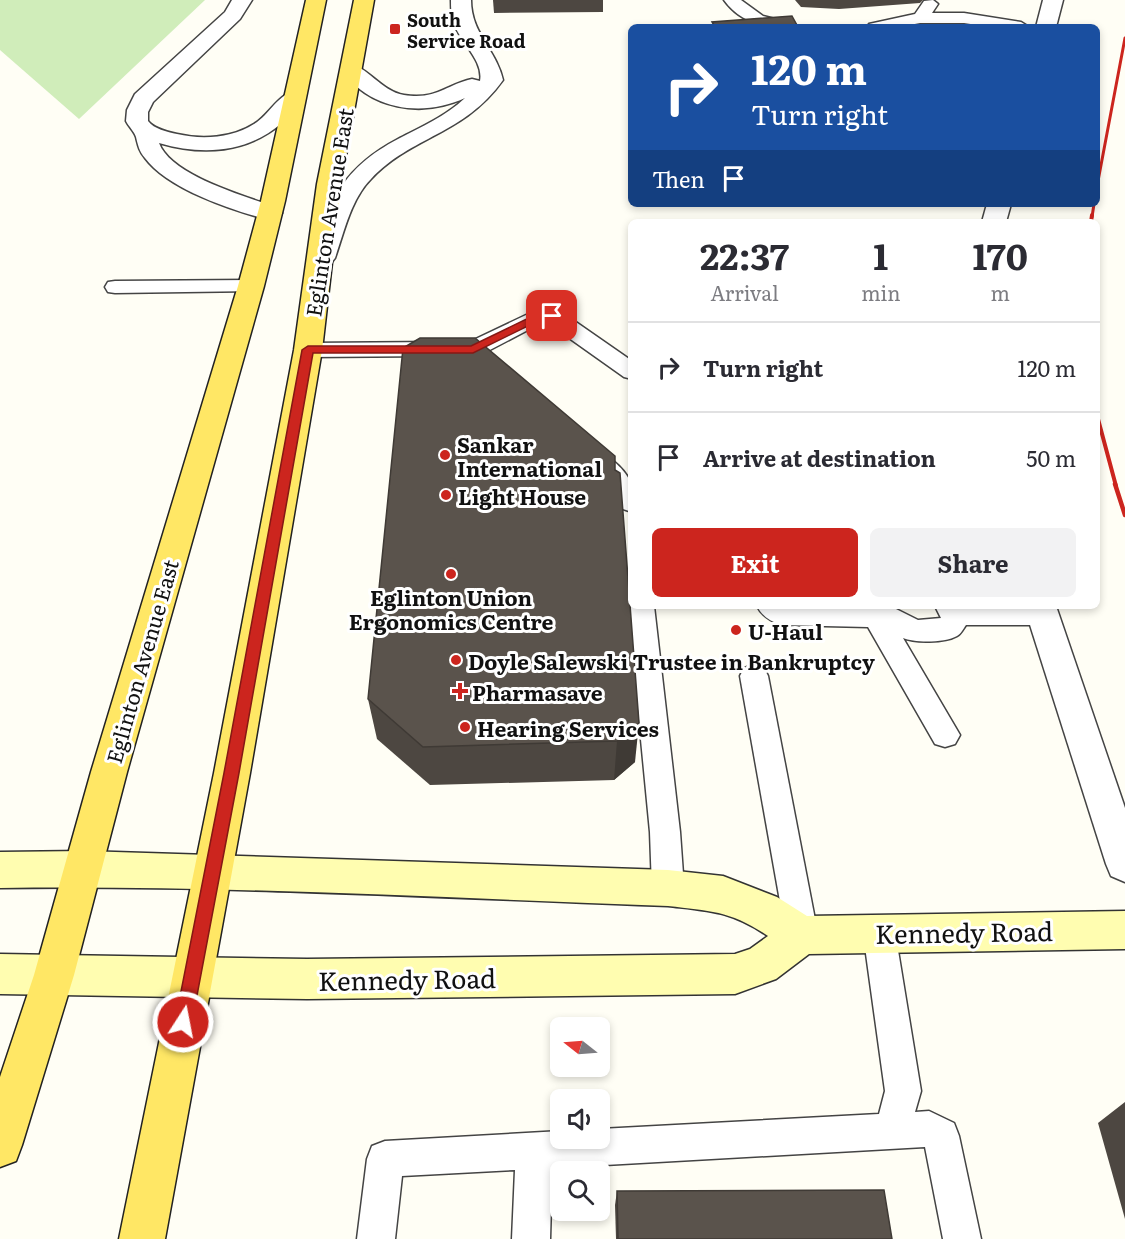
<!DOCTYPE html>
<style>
body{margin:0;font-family:Literata,serif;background:#f2f2f3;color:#2b2b33;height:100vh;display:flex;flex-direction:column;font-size:22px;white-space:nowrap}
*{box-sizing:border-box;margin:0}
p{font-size:20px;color:#7c7c81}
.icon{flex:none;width:33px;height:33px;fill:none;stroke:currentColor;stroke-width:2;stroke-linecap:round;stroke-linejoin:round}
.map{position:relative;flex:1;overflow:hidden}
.drawer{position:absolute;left:628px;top:219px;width:472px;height:390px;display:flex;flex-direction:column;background:#fff;border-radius:9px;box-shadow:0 3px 9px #0003}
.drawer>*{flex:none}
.top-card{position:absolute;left:628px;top:24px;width:472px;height:183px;border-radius:9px;box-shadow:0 3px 9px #0003;background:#1a4fa0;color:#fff;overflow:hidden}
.needle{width:39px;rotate:287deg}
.controls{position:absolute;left:550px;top:1017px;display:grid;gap:12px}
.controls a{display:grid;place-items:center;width:60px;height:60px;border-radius:9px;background:#fff;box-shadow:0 3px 9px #0003;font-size:30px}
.pin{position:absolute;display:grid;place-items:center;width:51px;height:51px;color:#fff;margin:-26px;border-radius:12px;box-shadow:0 3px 9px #0006}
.me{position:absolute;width:66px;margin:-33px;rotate:11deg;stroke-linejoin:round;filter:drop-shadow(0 0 4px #0008)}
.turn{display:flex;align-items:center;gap:21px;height:126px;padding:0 24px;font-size:27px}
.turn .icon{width:78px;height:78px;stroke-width:2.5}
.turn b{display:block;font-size:42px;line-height:51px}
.then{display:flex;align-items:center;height:57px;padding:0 24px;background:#0003;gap:12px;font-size:22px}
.eta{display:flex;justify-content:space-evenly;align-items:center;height:102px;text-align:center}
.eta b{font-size:36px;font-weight:700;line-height:42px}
.button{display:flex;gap:12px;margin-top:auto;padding:12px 24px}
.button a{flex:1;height:69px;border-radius:9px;background:#cc251e;color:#fff;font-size:24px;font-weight:700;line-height:69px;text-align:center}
.button a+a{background:#f2f2f3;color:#2b2b33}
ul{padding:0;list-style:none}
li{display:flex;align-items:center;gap:18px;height:90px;padding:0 24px;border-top:2px solid #e1e1e2}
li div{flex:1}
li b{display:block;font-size:22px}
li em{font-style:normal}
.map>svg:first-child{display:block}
</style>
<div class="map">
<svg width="1125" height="1239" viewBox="0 0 1125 1239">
<rect width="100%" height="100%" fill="#fffef5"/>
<polygon fill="#d0edba" points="0,0 205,0 79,119 0,50"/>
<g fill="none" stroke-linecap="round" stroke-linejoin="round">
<defs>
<g id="service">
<path d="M 724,0 L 741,0 L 763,16 L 795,24 L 797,27 C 768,27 743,26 724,0 Z"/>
<polygon points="933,0 938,4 932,13 964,13 1021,22 1029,27 990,27 964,23 920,23 899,27 867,27 869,24 915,14 924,1"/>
<polygon points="251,280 258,281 261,286 258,291 115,293 108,292 105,287 108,282 115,281"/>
<path d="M 543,307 L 560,311 L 632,361 L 632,379 L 624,377 L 545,321 L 486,352 L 500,367 L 497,372 C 482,376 471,365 463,353 L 462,349 L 465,344 Z"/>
<polygon points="439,342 447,344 450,349 447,354 439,356 308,357 300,355 297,350 300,345 308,343"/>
<path d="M 598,453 C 611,456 629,473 632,487 C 633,495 632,504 632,512 L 623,509 L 586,461 L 589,455 Z"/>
<polygon points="632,599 632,606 654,606 680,832 684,888 679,898 668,903 657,898 652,888 650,832 628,606"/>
<path d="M 757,606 L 890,606 L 918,620 L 941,618 L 935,606 L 1051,606 L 1056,614 L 1053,621 L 1043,625 L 966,625 C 963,629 961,634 957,636 C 945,643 914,643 903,638 L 960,735 L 955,744 L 945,747 L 935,744 L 868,627 L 781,625 C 770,621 762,616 757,606 Z"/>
<polygon points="754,665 764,668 768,676 818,935 814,946 802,951 790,946 786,935 740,676 744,668"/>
<polygon points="879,916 891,921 895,932 921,1091 915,1112 929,1111 954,1123 959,1136 981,1239 943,1239 925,1147 552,1168 550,1239 512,1239 515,1170 402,1176 395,1239 357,1239 367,1159 372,1146 385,1141 561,1131 561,1138 600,1138 600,1129 879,1114 885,1091 863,932 867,921"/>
</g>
<g id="minor">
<path d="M 232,0 L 252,0 L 240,19 L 153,102 L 148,112 L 148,121 C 154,129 167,132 177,134 C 202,140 232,138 254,124 C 271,114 281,87 302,92 L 305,97 C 270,148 217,160 159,143 C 171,176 248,197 278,208 L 282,213 L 278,218 L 270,220 C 233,211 168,189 145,158 C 139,151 138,145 136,137 C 134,131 129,127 126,121 L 127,110 L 135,94 L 225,12 Z"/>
<path d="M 451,0 L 471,0 C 471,34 496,49 503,80 C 464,135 411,136 371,179 C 351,199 344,232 335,258 L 331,263 L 322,266 L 313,263 L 309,258 C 331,201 341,169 398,139 C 421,127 446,116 465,98 C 422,118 369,110 341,69 L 344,65 C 364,60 379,91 404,95 C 437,100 445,85 472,79 L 480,81 C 484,61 461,43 454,24 C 451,16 451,8 451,0 Z"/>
<polygon points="1043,0 1063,0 1056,27 1036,27"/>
<polygon points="987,204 1011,204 1006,222 982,222"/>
<polygon points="1024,606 1056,606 1125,808 1125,882 1111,876 1106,864"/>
</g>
<path id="secondary" d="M 84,851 L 668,870 L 723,876 L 777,897 L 807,916 L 1125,911 L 1125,949 L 809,954 L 776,979 L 735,994 L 307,999 L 0,994 L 0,954 L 307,959 L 735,954 L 750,949 L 768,936 C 731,911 711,911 668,906 C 446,898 223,885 0,888 L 0,852 Z"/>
<g id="primary">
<polygon points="306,0 326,0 285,201 264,286 127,772 74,975 22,1145 16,1161 0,1167 0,1077 34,975 91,772 238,286 261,201"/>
<polygon points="354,0 374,0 341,184 322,350 250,773 165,1239 119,1239 214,773 294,350 317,184"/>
</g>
</defs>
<use href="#service" stroke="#444" stroke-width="3"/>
<use href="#minor" stroke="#444" stroke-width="3"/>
<use href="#secondary" stroke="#333" stroke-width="3"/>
<use href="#primary" stroke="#222" stroke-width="3"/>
<use href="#service" fill="#fff" fill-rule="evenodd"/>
<use href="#minor" fill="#fff" fill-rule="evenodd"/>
<use href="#secondary" fill="#fffdb0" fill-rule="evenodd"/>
<use href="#primary" fill="#ffe765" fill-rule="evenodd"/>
<g stroke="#cc251e" stroke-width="3">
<polyline points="1098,181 1125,38"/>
<polyline points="1092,217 1094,204"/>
</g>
<g stroke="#cc251e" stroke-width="4">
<polyline points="1091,222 1092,215"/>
<polyline points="1098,419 1116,486"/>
</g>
<polyline stroke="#cc251e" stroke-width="4.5" points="1115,484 1125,515"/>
</g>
<g fill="#4d4741">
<polygon points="493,0 603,0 603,12 494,13"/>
<polygon points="795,0 923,0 920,3 839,9 801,7"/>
<polygon points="615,470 635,762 614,780 430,785 377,739 368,699"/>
<polygon points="1125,1102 1125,1219 1098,1123"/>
<polygon points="617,1191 892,1239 616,1239 615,1205"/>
</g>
<polygon fill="#3f3a35" points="639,723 635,762 614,780 617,741"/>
<g fill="#5a534c" stroke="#3f3a35" stroke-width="1.5">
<polygon points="792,16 798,27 715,27 712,22"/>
<polygon points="420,338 475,338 615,456 615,470 620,473 639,723 617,741 423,747 368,699 403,348"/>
<polygon points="884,1190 892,1239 618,1239 617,1191"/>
</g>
<polygon fill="#cc251e" stroke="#851814" stroke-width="1.5" points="543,311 557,316 552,320 544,318 473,353 313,353 239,773 192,1022 189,1029 183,1031 177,1029 175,1022 224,773 302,350 308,346 471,346"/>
<g fill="#cc251e" stroke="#fff" stroke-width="2">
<rect x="389" y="23" width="12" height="12" rx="3"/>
<circle cx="445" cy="455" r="6"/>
<circle cx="446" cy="495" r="6"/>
<circle cx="451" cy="574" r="6"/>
<circle cx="736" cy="630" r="6"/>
<circle cx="456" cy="660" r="6"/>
<path d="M457 682h6v6h6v6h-6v6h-6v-6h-6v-6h6z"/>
<circle cx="465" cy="727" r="6"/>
</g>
<g text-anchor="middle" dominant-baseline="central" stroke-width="6" stroke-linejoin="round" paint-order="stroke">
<g font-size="18" font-weight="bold" fill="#111" stroke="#fff" text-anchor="start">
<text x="407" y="19">South<tspan x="407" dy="21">Service Road</tspan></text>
</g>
<g font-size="21" fill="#111" stroke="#fff">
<text transform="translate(328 212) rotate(-81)">Eglinton Avenue East</text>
<text transform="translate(141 661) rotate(-74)">Eglinton Avenue East</text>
</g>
<g font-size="21" font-weight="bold" fill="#111" stroke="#fff" text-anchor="start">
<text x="457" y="443">Sankar<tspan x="457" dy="24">International</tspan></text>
<text x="458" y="495">Light House</text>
<text x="451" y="596" text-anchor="middle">Eglinton Union<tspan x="451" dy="24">Ergonomics Centre</tspan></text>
<text x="748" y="630">U-Haul</text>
<text x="468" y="660">Doyle Salewski Trustee in Bankruptcy</text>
<text x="472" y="691">Pharmasave</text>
<text x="477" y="727">Hearing Services</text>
</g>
<g font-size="26" fill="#111" stroke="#fff">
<text transform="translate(964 931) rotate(-1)">Kennedy Road</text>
<text transform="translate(407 978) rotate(-1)">Kennedy Road</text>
</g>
</g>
</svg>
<div class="controls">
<a><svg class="needle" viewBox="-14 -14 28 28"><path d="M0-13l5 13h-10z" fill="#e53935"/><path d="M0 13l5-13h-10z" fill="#7c7c81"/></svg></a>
<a><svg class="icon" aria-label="sound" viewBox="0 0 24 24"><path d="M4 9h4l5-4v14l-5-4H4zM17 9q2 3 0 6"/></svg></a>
<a><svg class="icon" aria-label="search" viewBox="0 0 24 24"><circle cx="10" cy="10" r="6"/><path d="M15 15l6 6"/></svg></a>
</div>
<div class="pin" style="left:552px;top:316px;background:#d93025"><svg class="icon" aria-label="arrive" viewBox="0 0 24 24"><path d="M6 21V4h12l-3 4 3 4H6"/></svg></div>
<svg class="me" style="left:183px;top:1022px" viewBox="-20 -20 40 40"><circle r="17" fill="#cc251e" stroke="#fff" stroke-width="3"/><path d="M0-11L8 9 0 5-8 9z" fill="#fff"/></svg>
<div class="top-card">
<div class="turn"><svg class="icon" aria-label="right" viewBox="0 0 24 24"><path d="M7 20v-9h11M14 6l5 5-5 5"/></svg><div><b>120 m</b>Turn right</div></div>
<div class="then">Then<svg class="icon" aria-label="arrive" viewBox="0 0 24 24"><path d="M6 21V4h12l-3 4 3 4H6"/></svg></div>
</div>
<section class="drawer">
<div class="eta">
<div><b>22:37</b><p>Arrival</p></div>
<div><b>1</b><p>min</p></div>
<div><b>170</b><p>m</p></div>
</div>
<ul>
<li><svg class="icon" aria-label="right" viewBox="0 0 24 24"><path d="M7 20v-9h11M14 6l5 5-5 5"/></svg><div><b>Turn right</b></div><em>120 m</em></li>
<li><svg class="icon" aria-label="arrive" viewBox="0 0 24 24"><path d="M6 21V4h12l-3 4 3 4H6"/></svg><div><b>Arrive at destination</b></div><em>50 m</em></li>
</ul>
<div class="button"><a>Exit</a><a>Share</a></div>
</section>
</div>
